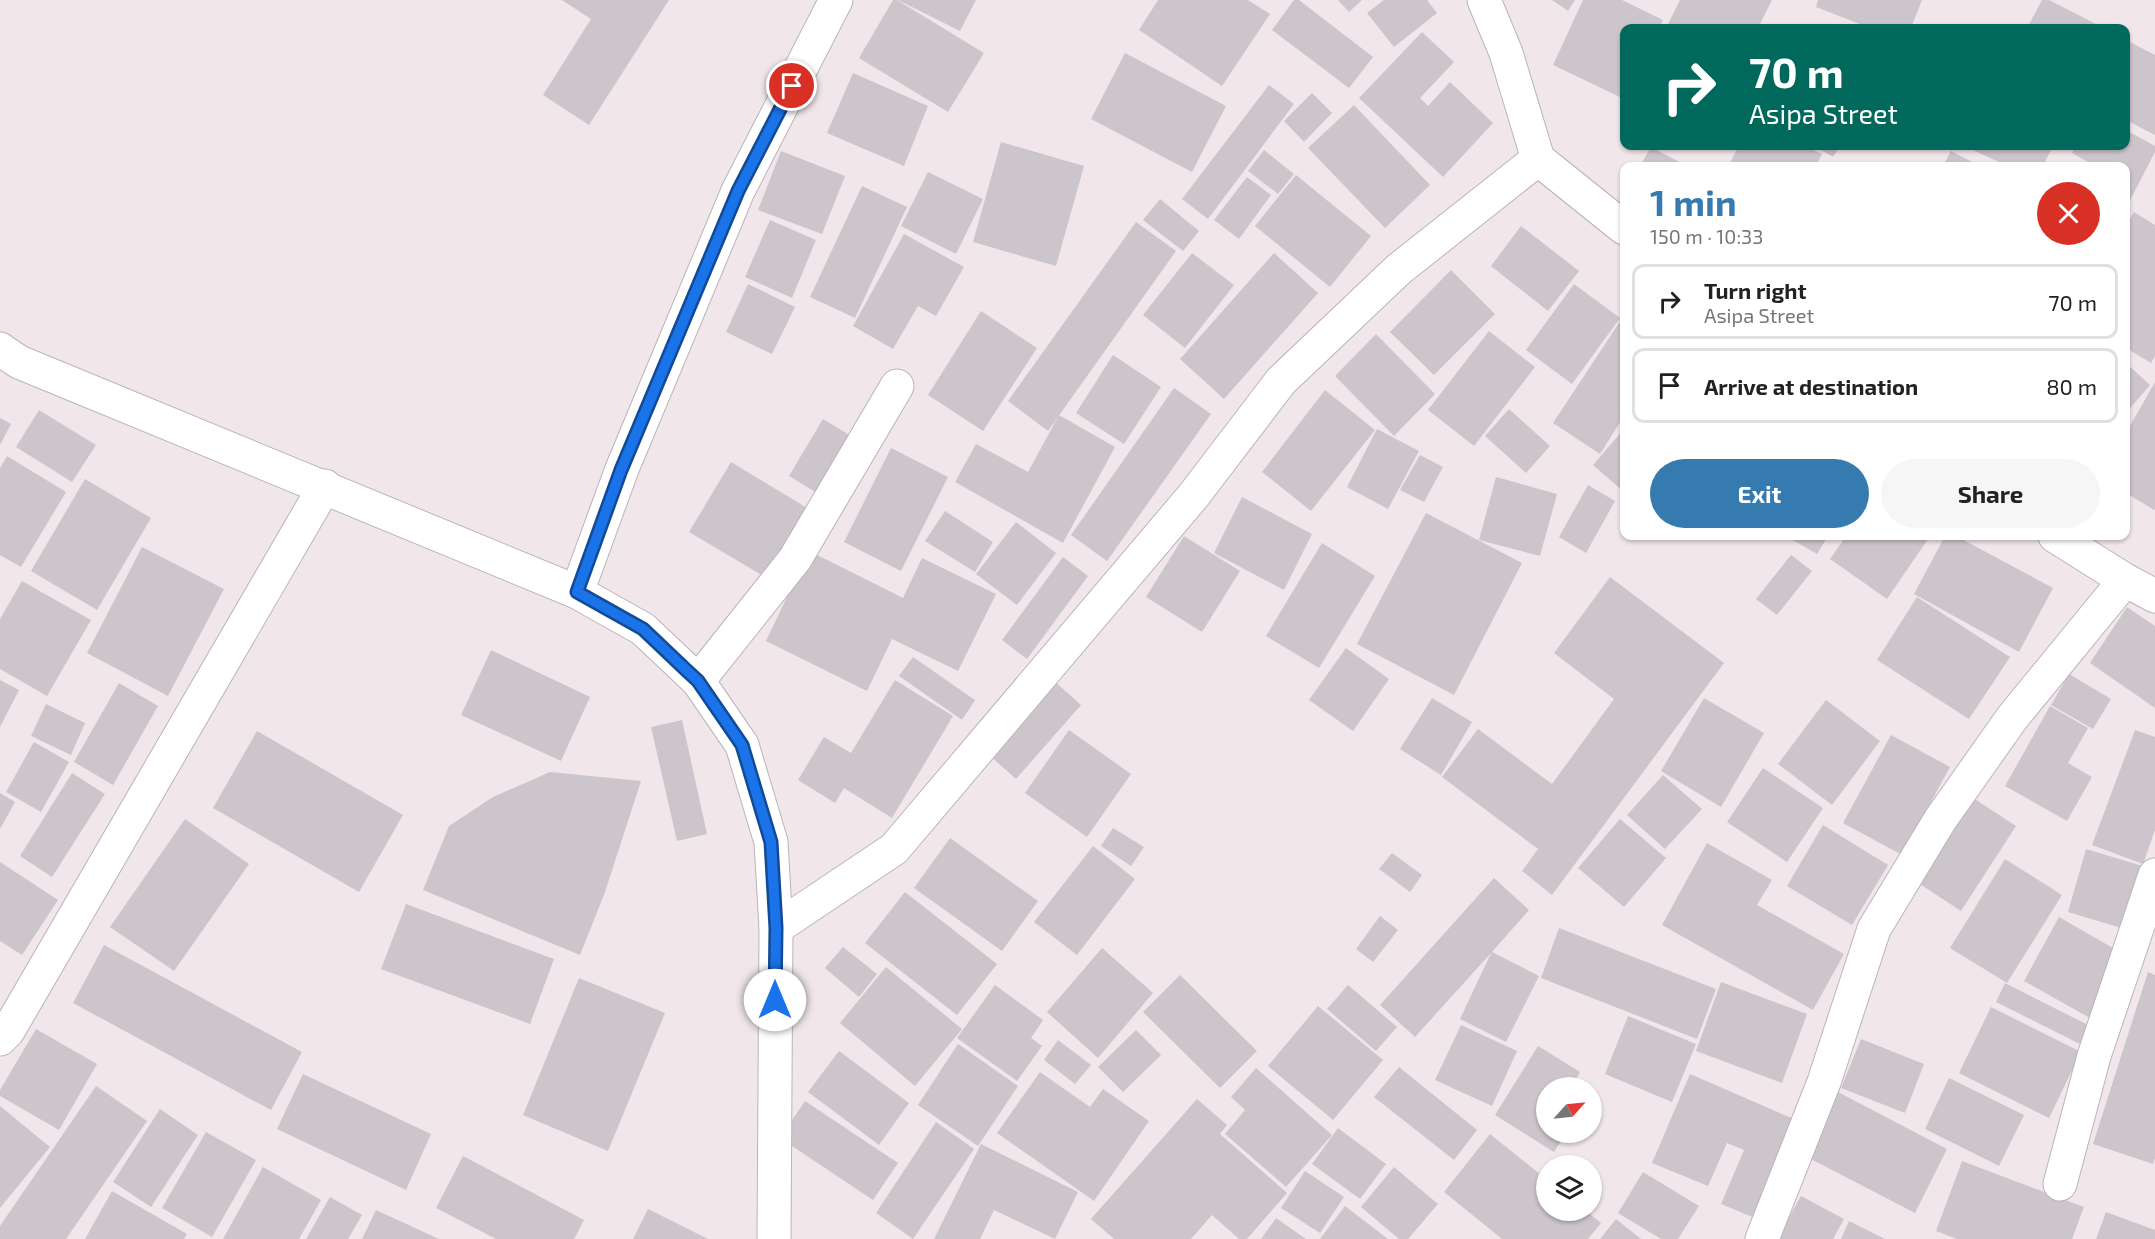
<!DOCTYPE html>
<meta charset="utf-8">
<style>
body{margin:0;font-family:"Exo 2",sans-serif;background:#f6f6f6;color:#222;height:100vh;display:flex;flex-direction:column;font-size:22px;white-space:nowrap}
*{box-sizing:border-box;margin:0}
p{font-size:20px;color:#767676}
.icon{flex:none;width:33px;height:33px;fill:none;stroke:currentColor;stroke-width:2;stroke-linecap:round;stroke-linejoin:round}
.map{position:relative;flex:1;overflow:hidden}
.details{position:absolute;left:1620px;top:162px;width:510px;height:378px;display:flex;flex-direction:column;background:#fff;border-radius:12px;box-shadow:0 2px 4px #0004}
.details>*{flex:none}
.guide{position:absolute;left:1620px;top:24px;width:510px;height:126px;border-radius:12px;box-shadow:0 2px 4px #0004;background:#00695c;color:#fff;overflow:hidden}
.needle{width:39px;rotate:63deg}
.buttons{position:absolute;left:1536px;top:1077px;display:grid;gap:12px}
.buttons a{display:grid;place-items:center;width:66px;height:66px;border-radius:50%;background:#fff;box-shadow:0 2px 4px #0004;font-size:30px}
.pin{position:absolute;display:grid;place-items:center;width:51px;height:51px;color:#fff;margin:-26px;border:3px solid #fff;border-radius:50%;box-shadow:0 2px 6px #0007}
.me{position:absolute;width:66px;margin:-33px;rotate:0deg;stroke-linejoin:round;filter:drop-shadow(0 0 4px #0008)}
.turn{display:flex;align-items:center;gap:21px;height:126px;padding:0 30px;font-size:27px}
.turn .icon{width:78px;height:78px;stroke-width:2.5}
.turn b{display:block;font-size:42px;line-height:51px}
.round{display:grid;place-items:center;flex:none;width:63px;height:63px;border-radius:32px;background:#f6f6f6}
.summary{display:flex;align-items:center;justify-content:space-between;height:102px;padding:0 30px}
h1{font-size:36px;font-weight:700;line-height:45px;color:#357bb0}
.cta{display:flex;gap:12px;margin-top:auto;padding:12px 30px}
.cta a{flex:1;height:69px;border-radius:36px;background:#357bb0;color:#fff;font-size:24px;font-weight:700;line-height:69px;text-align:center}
.cta a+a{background:#f6f6f6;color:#222}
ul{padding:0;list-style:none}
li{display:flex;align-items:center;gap:18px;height:75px;margin:0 12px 9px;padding:0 18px;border:3px solid #e0e0e0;border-radius:12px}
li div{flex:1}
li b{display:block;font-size:22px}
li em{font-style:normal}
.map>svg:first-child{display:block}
</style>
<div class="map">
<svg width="2155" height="1239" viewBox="0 0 2155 1239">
<rect width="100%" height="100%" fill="#f1e7eb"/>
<g fill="#ccc5cc">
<polygon points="562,0 669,0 589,125 543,95 591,19"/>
<polygon points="893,0 897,0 984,53 948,112 859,58"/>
<polygon points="898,0 976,0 960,31"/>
<polygon points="1158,0 1248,0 1270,14 1222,86 1139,30"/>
<polygon points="1294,0 1299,0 1373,57 1349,88 1272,30"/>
<polygon points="1338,0 1362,0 1349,12"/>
<polygon points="1384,0 1427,0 1437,13 1394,47 1367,13"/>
<polygon points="1552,0 1575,0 1568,11"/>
<polygon points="1583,0 1622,0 1663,20 1659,28 1624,28 1624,99 1553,65"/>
<polygon points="1680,0 1772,0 1758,28 1666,28"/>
<polygon points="1818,0 1922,0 1911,28 1870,28 1816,7"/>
<polygon points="2042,0 2049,0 2104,28 2027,28"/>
<polygon points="1422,32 1454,62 1420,98 1428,106 1450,82 1493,123 1443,177 1359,98"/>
<polygon points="2126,40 2155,55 2155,135 2126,120"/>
<polygon points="1125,53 1226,106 1192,172 1091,119"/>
<polygon points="853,73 928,106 904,166 827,133"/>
<polygon points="1269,85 1294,104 1208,219 1182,199"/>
<polygon points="1312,93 1332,113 1304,142 1284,121"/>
<polygon points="1354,105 1430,185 1385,228 1308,148"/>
<polygon points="2126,130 2155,146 2155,152 2126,208 2126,166 2086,166 2088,162 2072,153 2076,146 2126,146"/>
<polygon points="1001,142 1084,166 1056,266 973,242"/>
<polygon points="1739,146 1805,146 1822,154 1816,166 1728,166"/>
<polygon points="1814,146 1840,146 1833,157"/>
<polygon points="1969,146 2053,146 2043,166 2008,166 1968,148"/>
<polygon points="1651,147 1687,166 1640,166"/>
<polygon points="1264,150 1294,174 1278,194 1248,171"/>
<polygon points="781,151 845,176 822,234 758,210"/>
<polygon points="1951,151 1980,166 1943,166"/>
<polygon points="928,172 983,199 956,254 901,226"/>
<polygon points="1296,175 1371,236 1330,287 1255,226"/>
<polygon points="1247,177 1271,195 1239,239 1214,220"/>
<polygon points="862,186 907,207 855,318 810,297"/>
<polygon points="1160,199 1199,231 1183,251 1143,220"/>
<polygon points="2134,212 2155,225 2155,356 2151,363 2126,348 2126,225"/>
<polygon points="770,220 816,240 792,298 745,277"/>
<polygon points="1136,222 1176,251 1048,431 1008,401"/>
<polygon points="1521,226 1579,271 1548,311 1491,266"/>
<polygon points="904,234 964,267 936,316 918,306 893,349 853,326"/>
<polygon points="1192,253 1234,285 1185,348 1143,315"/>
<polygon points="1274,253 1318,293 1224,399 1180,359"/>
<polygon points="1451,270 1495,314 1434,375 1390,332"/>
<polygon points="748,284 795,307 772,354 726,332"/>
<polygon points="1574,284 1620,318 1572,384 1526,350"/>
<polygon points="981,311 1037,348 983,431 928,395"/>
<polygon points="1619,323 1624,326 1624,416 1600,454 1553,423"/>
<polygon points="1489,331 1535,367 1474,446 1428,410"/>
<polygon points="1376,334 1435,394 1394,436 1335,376"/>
<polygon points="1113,355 1161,387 1124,444 1076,413"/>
<polygon points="2126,363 2150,385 2126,413"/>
<polygon points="2155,382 2155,509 2154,510 2126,493 2126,433"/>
<polygon points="1174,388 1211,414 1107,561 1071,535"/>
<polygon points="1325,390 1375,430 1311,511 1262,472"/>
<polygon points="1509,409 1550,446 1526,473 1485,436"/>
<polygon points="39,410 96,445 72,482 16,447"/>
<polygon points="1059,415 1115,447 1063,543 955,482 976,444 1028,472"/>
<polygon points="0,418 11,424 0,445"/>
<polygon points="823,419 851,436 817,493 789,476"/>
<polygon points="1377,429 1419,451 1388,509 1347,487"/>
<polygon points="1624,429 1624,492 1593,465"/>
<polygon points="891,448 948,477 901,571 844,542"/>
<polygon points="1420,455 1443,467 1424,502 1400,490"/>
<polygon points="7,456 66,492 21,567 0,555 0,468"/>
<polygon points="731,462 809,509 768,579 689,532"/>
<polygon points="1496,477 1557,494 1540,556 1479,540"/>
<polygon points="85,479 151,518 97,610 31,571"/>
<polygon points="1588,485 1615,501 1586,553 1559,537"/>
<polygon points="1242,497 1312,534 1284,590 1214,553"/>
<polygon points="945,511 993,542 975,572 925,541"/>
<polygon points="1426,513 1522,563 1454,695 1357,644"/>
<polygon points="1016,522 1056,553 1017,605 976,574"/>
<polygon points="1184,536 1240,571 1202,632 1146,597"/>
<polygon points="1786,536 1828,536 1817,554"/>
<polygon points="1846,536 1930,536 1887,599 1830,559"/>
<polygon points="1945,536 1956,536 2053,588 2019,652 1914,594"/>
<polygon points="1322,543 1375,576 1319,668 1266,636"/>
<polygon points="142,547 224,589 168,696 87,653"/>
<polygon points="809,551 903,598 922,558 996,594 958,671 892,639 867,691 766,641"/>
<polygon points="1791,555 1812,571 1777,615 1756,599"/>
<polygon points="1063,557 1088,576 1027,659 1002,640"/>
<polygon points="1610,577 1724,663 1552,895 1522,871 1538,849 1442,777 1478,729 1552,784 1614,699 1554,653"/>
<polygon points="22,581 91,620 47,696 0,669 0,619"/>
<polygon points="1917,597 2010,657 1969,719 1877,660"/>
<polygon points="2127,607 2155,626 2155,708 2090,663"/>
<polygon points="1346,648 1389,679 1353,731 1309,700"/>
<polygon points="491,650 590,697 561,761 461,715"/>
<polygon points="913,657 975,700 962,720 899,676"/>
<polygon points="2069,674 2111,699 2093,729 2051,705"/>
<polygon points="0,680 19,690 0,727"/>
<polygon points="895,680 953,716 892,818 844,788 835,803 798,780 824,737 851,753"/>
<polygon points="1053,680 1081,705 1016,779 988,754"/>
<polygon points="119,683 158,706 113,785 74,762"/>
<polygon points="1432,698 1472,722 1441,775 1400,749"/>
<polygon points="1704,698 1764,733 1721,807 1661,771"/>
<polygon points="1826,700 1880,741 1832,805 1778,764"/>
<polygon points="46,704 85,723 71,755 31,736"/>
<polygon points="2050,706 2088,728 2068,763 2092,777 2067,821 2005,786"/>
<polygon points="682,720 707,834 677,841 651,727"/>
<polygon points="1069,730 1131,774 1087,837 1025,793"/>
<polygon points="2135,730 2155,737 2155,830 2143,864 2092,845"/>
<polygon points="257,731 403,815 359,892 213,808"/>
<polygon points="1891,735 1950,767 1902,855 1843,823"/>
<polygon points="34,742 69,762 41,812 6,792"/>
<polygon points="1763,768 1823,808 1787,862 1727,822"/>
<polygon points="550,772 641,781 605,892 580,955 423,890 449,826 493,797"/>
<polygon points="72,773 105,794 52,877 20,856"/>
<polygon points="1663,775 1702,809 1665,849 1627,815"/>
<polygon points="1964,792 2016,826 1961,911 1909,877"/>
<polygon points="0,793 15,802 0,829"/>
<polygon points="185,819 249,864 174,971 110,927"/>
<polygon points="1620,819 1666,858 1624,907 1578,868"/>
<polygon points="1823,825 1888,865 1852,925 1787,886"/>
<polygon points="1113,828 1144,847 1131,866 1101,846"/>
<polygon points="950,838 1038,901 1002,951 914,888"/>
<polygon points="1707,843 1772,880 1757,905 1844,954 1813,1010 1662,925"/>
<polygon points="1093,846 1135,879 1077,955 1034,922"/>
<polygon points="2086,849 2146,867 2128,930 2068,912"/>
<polygon points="1392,853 1422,875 1410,892 1379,869"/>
<polygon points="2005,859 2062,895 2007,983 1950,948"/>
<polygon points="0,862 58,900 22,955 0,941"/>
<polygon points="1494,878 1529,910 1492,952 1539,976 1506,1042 1460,1019 1491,953 1415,1037 1380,1005"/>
<polygon points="905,892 997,964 957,1015 865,943"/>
<polygon points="406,904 554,959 530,1024 381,969"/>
<polygon points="1380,916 1398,930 1373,962 1356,949"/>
<polygon points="2059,917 2125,955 2090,1018 2024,981"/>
<polygon points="1559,928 1716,989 1697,1039 1541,978"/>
<polygon points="104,945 302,1052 271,1110 73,1003"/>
<polygon points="843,947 877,974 859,997 825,968"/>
<polygon points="1102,948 1153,993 1098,1058 1047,1012"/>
<polygon points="886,967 962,1029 915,1086 840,1023"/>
<polygon points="2148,972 2155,975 2155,1158 2153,1164 2093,1144"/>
<polygon points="1180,975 1257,1051 1220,1088 1143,1012"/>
<polygon points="579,978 665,1013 608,1151 523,1115"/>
<polygon points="1721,982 1807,1014 1782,1083 1696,1051"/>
<polygon points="2005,983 2092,1027 2082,1045 1996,1002"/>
<polygon points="995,985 1043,1020 1031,1038 1042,1046 1017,1081 957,1038"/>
<polygon points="1348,985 1397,1027 1376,1051 1327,1009"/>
<polygon points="1318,1006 1383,1060 1333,1120 1268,1066"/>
<polygon points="1991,1007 2081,1052 2049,1118 1959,1073"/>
<polygon points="1628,1016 1696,1044 1672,1102 1605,1074"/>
<polygon points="1461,1025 1517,1051 1492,1106 1435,1080"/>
<polygon points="36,1029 97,1064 59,1130 0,1096 0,1090"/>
<polygon points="1136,1030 1161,1055 1123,1092 1098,1067"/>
<polygon points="1861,1039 1924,1064 1905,1113 1841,1088"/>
<polygon points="1058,1040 1091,1065 1075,1084 1044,1060"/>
<polygon points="958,1044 1018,1086 978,1146 918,1105"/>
<polygon points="1538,1046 1580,1072 1571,1088 1546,1088 1546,1132 1567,1132 1554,1152 1495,1115"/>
<polygon points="839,1051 909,1103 879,1145 808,1092"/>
<polygon points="1399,1067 1477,1130 1454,1160 1374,1097"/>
<polygon points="1256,1068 1332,1135 1286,1187 1225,1134 1245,1110 1231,1097"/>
<polygon points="1040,1072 1090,1107 1103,1089 1149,1121 1094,1201 997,1133"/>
<polygon points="303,1074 431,1134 406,1190 277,1129"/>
<polygon points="1690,1074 1796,1120 1755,1218 1721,1204 1744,1150 1727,1143 1708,1186 1652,1163"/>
<polygon points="1949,1078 2024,1115 1999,1166 1925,1129"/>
<polygon points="96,1086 147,1121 66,1239 0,1239 0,1226"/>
<polygon points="1838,1092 1947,1149 1915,1213 1805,1156"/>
<polygon points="1197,1099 1227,1125 1220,1134 1287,1193 1247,1239 1239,1239 1212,1215 1191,1239 1114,1239 1091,1219"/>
<polygon points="805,1101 898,1163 873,1200 780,1138"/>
<polygon points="0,1106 50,1147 0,1208"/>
<polygon points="160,1109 198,1135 151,1207 113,1182"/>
<polygon points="936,1122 974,1149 913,1239 876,1213"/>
<polygon points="1338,1128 1386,1164 1360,1199 1312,1164"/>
<polygon points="206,1132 256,1160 212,1237 162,1208"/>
<polygon points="1490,1134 1546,1179 1546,1210 1585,1210 1601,1223 1588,1239 1502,1239 1444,1192"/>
<polygon points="981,1144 1078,1192 1055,1239 994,1210 980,1239 934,1239"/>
<polygon points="463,1156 584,1220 574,1239 496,1239 436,1208"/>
<polygon points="1962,1161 2084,1207 2072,1239 1957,1239 1936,1231"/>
<polygon points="263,1167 321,1200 299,1239 223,1239"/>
<polygon points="1394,1167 1438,1204 1408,1239 1399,1239 1361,1207"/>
<polygon points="1305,1171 1344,1197 1320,1233 1281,1208"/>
<polygon points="1643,1172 1699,1206 1678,1239 1661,1239 1618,1213"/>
<polygon points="112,1191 187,1234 184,1239 85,1239"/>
<polygon points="1801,1196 1844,1219 1833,1239 1777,1239"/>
<polygon points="330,1197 362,1215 348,1239 306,1239"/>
<polygon points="1345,1206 1388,1239 1320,1239"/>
<polygon points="648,1209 708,1239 633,1239"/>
<polygon points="376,1210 439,1239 362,1239"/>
<polygon points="2106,1212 2155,1230 2155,1239 2096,1239"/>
<polygon points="1276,1218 1306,1239 1261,1239"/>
<polygon points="1616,1219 1641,1239 1600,1239"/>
<polygon points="1849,1221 1885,1239 1841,1239"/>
</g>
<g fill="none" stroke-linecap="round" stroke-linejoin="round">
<defs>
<g id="minor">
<polyline points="1484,0 1506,53 1538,159 1624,228"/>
<polyline points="0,349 19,362 577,592 643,629 698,681 742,745 771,842 776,928 774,1239"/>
<polyline points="2055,536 2125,580 2155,596"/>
<polyline points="577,592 622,469 738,191 836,0"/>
<polyline points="698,681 795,559 897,386"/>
<polyline points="776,928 894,849 1194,495 1281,381 1399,269 1538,159"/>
<polyline points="0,1039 8,1031 325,486"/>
<polyline points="2060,1184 2094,1056 2155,875"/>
<polyline points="1762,1239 1824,1082 1874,929 1940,820 2012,718 2125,580"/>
</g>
</defs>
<use href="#minor" stroke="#bcb3b7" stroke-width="35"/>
<use href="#minor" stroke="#fff" stroke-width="33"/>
</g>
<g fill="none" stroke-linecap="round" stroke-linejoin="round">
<defs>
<polyline id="route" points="775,1000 776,928 771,842 742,745 698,681 684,668 643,629 577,592 621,470 738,191 792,86"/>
</defs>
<use href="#route" stroke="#114b97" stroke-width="15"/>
<use href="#route" stroke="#1a73e8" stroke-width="10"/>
</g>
</svg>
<div class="buttons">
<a><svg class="needle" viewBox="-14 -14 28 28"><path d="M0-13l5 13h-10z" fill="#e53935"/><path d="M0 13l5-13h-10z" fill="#767676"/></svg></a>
<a><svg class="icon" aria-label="layers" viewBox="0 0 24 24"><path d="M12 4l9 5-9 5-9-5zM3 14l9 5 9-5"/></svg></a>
</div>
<div class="pin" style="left:792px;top:86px;background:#d93025"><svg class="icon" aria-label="arrive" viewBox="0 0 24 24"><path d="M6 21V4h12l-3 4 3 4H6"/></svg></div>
<svg class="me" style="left:775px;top:1000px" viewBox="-20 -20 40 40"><circle r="19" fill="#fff"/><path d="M0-13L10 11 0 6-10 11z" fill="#1a73e8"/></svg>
<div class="guide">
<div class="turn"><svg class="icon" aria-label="right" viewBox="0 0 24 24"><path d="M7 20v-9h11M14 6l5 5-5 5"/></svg><div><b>70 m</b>Asipa Street</div></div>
</div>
<section class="details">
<div class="summary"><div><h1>1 min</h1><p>150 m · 10:33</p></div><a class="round" style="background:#d93025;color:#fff"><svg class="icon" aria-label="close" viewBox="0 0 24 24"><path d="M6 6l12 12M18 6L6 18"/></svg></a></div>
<ul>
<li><svg class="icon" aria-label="right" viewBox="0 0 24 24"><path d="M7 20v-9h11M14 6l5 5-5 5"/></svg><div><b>Turn right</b><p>Asipa Street</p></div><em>70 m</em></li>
<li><svg class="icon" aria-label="arrive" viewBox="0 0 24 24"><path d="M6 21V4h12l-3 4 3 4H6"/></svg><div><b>Arrive at destination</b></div><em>80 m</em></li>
</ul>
<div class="cta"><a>Exit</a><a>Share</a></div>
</section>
</div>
